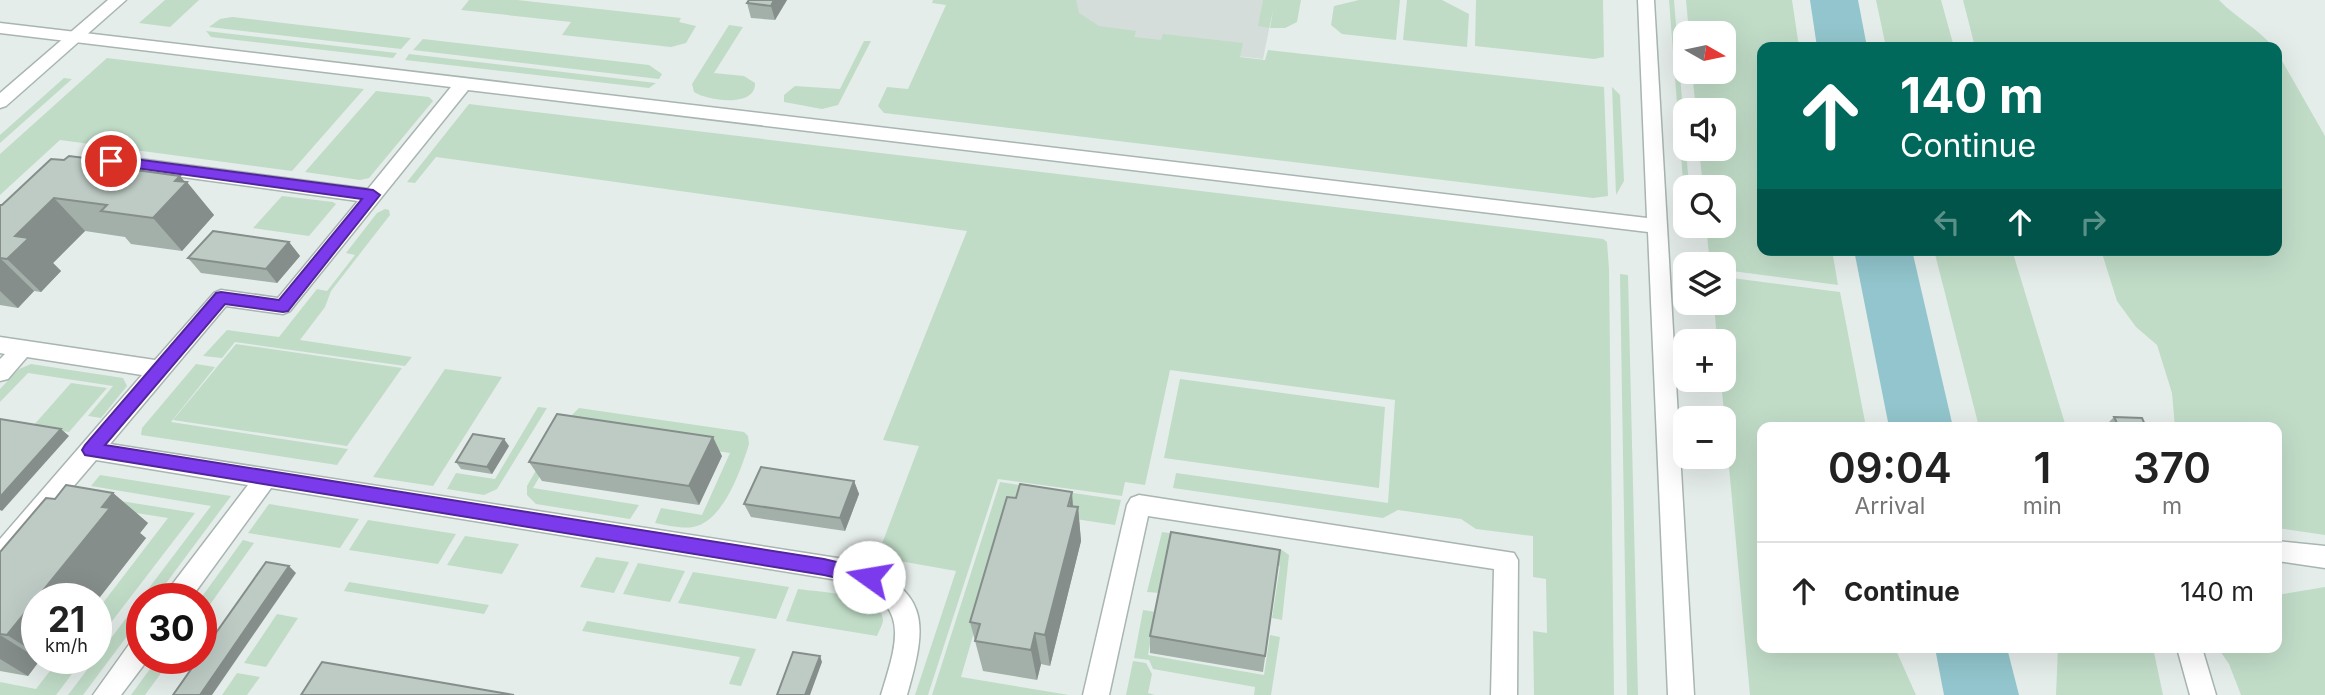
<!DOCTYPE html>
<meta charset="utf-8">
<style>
body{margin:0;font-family:Inter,sans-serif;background:#f2f2f2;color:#222;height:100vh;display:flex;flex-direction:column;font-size:26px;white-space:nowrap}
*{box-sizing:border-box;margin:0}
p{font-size:23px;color:#767676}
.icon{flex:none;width:38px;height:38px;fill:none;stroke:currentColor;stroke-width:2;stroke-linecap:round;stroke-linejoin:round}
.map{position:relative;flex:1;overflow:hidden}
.details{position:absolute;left:1757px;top:422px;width:525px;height:231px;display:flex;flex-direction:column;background:#fff;border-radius:14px;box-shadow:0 7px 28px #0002}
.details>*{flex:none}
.banner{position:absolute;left:1757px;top:42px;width:525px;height:214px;border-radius:14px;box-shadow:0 7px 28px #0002;background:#00695c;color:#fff;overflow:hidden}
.needle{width:46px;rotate:99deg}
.fabs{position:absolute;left:1673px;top:21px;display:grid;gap:14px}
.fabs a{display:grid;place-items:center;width:63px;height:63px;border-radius:14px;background:#fff;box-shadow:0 7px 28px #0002;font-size:35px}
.speed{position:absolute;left:21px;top:583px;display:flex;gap:14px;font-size:35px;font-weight:700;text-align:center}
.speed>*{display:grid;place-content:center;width:91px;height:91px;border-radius:50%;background:#fff;box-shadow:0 7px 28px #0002;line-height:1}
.speed small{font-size:18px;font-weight:400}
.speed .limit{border:10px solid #d22;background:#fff;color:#111}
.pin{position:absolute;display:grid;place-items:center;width:60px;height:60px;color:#fff;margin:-30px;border:4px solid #fff;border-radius:50%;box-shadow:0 2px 7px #0007}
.me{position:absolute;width:77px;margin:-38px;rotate:283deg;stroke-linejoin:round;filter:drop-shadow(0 0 5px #0008)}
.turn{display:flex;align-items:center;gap:24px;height:147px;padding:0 28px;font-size:32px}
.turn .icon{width:91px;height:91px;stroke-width:2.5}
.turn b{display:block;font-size:49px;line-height:60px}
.lanes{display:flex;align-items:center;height:66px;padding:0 28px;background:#0003;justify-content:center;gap:35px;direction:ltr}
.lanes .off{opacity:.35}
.eta{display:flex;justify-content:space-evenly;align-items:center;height:119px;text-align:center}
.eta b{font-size:42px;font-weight:600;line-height:49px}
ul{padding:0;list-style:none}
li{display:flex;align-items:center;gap:21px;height:98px;padding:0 28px;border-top:2px solid #e0e0e0}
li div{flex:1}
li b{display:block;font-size:26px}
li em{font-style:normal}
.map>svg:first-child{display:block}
</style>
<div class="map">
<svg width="2325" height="695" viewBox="0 0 2325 695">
<rect width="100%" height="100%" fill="#e5edea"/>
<polygon fill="#d4ddd9" points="977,0 1275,0 1263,59 966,26"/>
<g fill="#c0dcc7">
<polygon points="165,0 199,0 170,27 139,23"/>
<polygon points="469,0 517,0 681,18 679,22 696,26 686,43 671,47 562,35 571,22 461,10"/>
<polygon points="933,0 1076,0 1079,13 1099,26 1136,31 1134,37 1161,40 1163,34 1243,43 1240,57 1265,60 1268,50 1604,87 1608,196 1593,198 884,113 878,106 887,87 908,89 946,5 932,3"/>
<polygon points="1263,0 1301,0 1297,22 1285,28 1270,28 1273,10 1269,28 1258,26"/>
<polygon points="1359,0 1400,0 1396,40 1342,34 1331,25 1334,6"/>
<polygon points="1407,0 1442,0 1469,14 1467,47 1403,40"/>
<polygon points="1476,0 1603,0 1604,57 1594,59 1475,46"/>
<polygon points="1669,0 1674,0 1689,187 1685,187 1685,207"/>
<polygon points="1686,0 1792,0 1799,47 1762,47 1762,250 1832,250 1838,285 1724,270 1724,264 1710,264 1706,226 1724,226 1724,187 1703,187 1699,149 1724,149 1724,110 1696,110 1692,72 1724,72 1724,33 1689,33"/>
<polygon points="1876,0 1941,0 1954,47 1886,47"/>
<path d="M 1963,0 L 2219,0 C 2236,18 2258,28 2273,47 L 1975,47 Z"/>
<polygon points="232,17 233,17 411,38 401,49 209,27 220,19"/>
<path d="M 729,25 L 743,27 L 714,73 L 744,76 L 755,83 C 756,108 708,101 694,92 L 692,84 Z"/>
<polygon points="206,31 397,53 393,58 211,37"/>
<polygon points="423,39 649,65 662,74 659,79 413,50"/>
<polygon points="864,41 871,41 838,105 822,109 784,102 784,95 795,86 840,89"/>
<polygon points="2277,52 2325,136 2325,535 2277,528 2277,427 2175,427 2172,393 2157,345 2136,327 2117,301 2101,250 2277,250"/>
<polygon points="409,54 656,83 649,88 405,60"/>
<polygon points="107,58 364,89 292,171 60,140 0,195 0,154"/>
<polygon points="64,78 72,79 0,143 0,135"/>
<polygon points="1612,87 1620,95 1624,181 1616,195"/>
<polygon points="376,91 429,97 433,101 369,178 360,180 305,172"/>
<polygon points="469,104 1603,239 1607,242 1609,269 1614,695 1534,695 1533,631 1547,633 1546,579 1533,577 1533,536 1476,529 1461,519 1398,510 1383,518 1173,488 1176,473 1388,503 1395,400 1170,370 1145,485 1125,482 1122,496 998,479 928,695 915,695 956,571 877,557 919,446 883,440 967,231 436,157 415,183 407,182"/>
<polygon points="282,196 333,202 336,204 309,236 253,228"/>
<polygon points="385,209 389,210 390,215 331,291 325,307 300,340 412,357 405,366 235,342 222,358 203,356 227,330 279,337 317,289 327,291 355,255 346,253 377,213"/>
<polygon points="1934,250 2012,250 2066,427 1979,427"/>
<polygon points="1620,274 1628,275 1638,695 1627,695"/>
<polygon points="1724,277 1840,292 1866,427 1762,427 1762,648 1895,648 1916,695 1750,695 1721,380 1724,380 1724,341 1717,341 1714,303 1724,303"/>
<polygon points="236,344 402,368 347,446 173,420"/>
<polygon points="31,364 123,378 127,386 101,418 88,416 113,386 28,373 0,402 0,389 19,369"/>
<polygon points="196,364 215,367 171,422 348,449 337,465 141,435 142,428"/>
<polygon points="445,369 502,377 433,486 373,477"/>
<polygon points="1180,379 1385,407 1379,488 1164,458"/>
<polygon points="71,383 107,388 69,432 33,426"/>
<polygon points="538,407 547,408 497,489 484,495 447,489 456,473 495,479"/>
<path d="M 579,408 L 744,432 L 748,436 L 749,444 C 741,470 723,522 693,527 C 681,529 667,525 655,523 L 661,508 L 702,515 L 730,453 L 567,429 L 533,488 L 639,505 L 630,519 L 536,504 L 527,495 L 527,486 L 562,425 Z"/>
<polygon points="100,475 231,496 155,598 142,598 142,616 83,695 68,695 211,506 91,486"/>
<polygon points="1000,482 1121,500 1115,525 1010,509 961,677 1069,695 932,695"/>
<polygon points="84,495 195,513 96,642 96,612 168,518 85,505"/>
<polygon points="269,504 359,519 340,548 248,533"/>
<polygon points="368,520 456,534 438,564 349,550"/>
<polygon points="1162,532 1220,540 1160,593 1147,592"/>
<polygon points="465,536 519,544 502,574 447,565"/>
<polygon points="243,540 254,543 201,617 201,598"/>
<polygon points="1233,542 1282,550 1289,555 1282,620 1272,618 1280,566 1231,558"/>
<polygon points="596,557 629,562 614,593 580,587"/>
<polygon points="638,563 685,571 670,602 623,594"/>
<polygon points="693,572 789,587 776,619 678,603"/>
<polygon points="349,582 489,605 484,614 344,591"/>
<polygon points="2325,587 2325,695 2241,695 2229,664 2218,648 2277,648 2277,595"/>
<path d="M 798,589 C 818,592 883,594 883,620 C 883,624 879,631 877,636 L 786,621 Z"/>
<polygon points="1143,610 1156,612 1148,655 1264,675 1270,635 1280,637 1271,695 1254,695 1255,687 1153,669 1149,660 1134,658"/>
<polygon points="277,614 298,618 266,667 244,663"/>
<polygon points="587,621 756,649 741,686 729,684 740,657 582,631"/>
<polygon points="2058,648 2153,648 2163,695 2056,695"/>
<polygon points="60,658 84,658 56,695 0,695 0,682 36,689"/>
<polygon points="158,658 172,658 145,695 131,695"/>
<polygon points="1133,661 1146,663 1152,674 1148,693 1155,695 1126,695"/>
<polygon points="237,673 260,677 247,695 222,695"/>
</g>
<g fill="#92c5cd">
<polygon points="1810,0 1858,0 1867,47 1817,47"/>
<polygon points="1854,250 1912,250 1953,427 1889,427"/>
<polygon points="1935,648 2007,648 2019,695 1944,695"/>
</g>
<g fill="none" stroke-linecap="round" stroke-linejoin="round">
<defs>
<g id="minor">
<path d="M 1638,0 L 1654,0 L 1694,695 L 1668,695 L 1648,232 L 468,90 L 290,311 L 283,314 L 226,306 L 110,444 L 850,560 C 929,590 929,619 907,695 L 881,695 C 897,642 912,605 850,582 L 271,488 L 191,598 L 165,598 L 168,590 L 248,485 L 96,460 L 8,563 L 0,566 L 0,539 L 142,375 L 27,357 L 8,379 L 0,381 L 0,359 L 5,354 L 0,353 L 0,337 L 155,360 L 214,293 L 221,290 L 278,298 L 358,201 L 109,167 L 102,165 L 100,161 L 102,157 L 109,155 L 368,189 L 451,87 L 0,33 L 0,23 L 1647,218 Z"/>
<polygon points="1139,495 1514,553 1518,560 1517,695 1491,695 1494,569 1148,516 1109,695 1083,695 1127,505 1131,498"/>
<polygon points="2277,541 2325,546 2325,568 2277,561"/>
<polygon points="142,635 142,658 149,658 121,695 93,695 133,639"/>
<polygon points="2177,648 2202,648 2216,695 2190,695"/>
</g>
<polygon id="tertiary" points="108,0 126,0 6,106 0,108 0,93"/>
</defs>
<use href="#minor" stroke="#a8b5b1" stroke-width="3"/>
<use href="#tertiary" stroke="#a8b5b1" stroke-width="3"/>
<use href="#minor" fill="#fff" fill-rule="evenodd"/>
<use href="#tertiary" fill="#fff" fill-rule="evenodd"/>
</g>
<g fill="#a3afa9">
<polygon points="787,0 775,20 751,18 747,3"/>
<polygon points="141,170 185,182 214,215 182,251 131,244 125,237 85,231 53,263 61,271 41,292 34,291 18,308 0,305 0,205"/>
<polygon points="289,242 300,256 277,283 201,273 188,258"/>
<polygon points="2114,417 2146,427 2108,427 2107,424"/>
<polygon points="509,446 492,474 461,469 456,462"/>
<polygon points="722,456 699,505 542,481 529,462"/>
<polygon points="854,481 859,494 845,531 751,517 744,504"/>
<polygon points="113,493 148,523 140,533 146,538 96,602 96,598 37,598 37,658 52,658 49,662 40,660 28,676 0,671 0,552 55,499"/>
<polygon points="1073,507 1078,507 1081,541 1050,666 1041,664 1037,680 983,671 970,622"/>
<polygon points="1280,550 1263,672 1150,653 1150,636"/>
</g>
<g fill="#858e8a">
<polygon points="774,0 787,0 775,20 771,6"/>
<polygon points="131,158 159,191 121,168"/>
<polygon points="180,176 186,183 187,182 214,215 182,251 153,218 175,181"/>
<polygon points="54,198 85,231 53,263 61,271 41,292 7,259 15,236"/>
<polygon points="289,242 300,256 277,283 266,269"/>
<polygon points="0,258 34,291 18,308 0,291"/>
<polygon points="61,429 69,436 2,511 0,510 0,497"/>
<polygon points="713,437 722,456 699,505 689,486"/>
<polygon points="504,439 509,446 492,474 487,467"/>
<polygon points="854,481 859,494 845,531 840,518"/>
<polygon points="1072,492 1074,520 1078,507 1081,541 1050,666 1045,635"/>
<polygon points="113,493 148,523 140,533 146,538 96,602 96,598 37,598 102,507"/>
<polygon points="289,566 296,573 212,695 200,695"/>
<polygon points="37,599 37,654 7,635"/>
<polygon points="1035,633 1041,664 1037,680 1031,650"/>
<polygon points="0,635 40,660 28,676 0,659"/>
<polygon points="820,656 822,662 810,695 805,695"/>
<polygon points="44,658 52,658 49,662"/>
</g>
<g fill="#becbc5" stroke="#858e8a" stroke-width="2">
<polygon points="749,0 774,0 771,6 747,3"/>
<polygon points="98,154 131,158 121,168 180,176 175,181 187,182 153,218 101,211 107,205 54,198 15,236 29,238 7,259 0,258 0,205 2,205 51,159 64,160 69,156 93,159"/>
<polygon points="213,231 289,242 266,269 188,258"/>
<polygon points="557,414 713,437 689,486 529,462"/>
<polygon points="2114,417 2142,418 2146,427 2119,427"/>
<polygon points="0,419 61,429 0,497"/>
<polygon points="473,434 504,439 487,467 456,462"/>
<polygon points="761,467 854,481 840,518 744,504"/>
<polygon points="1020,484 1072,492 1068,506 1078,507 1045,635 1035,633 1031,650 975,641 980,624 970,622 1007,497 1016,498"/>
<polygon points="66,485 113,493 102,507 110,508 7,635 0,634 0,552 46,498 55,499"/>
<polygon points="1171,532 1280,550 1265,656 1150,636"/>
<polygon points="266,562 289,566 200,695 173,695 199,658 201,658 201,654"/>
<polygon points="793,652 820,656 805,695 777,695"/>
<polygon points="322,662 514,695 301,695"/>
</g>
<polygon fill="#7c3aed" stroke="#51269a" stroke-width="2" points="111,156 373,190 380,195 288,311 283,312 225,304 105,445 824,559 875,571 878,577 875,582 869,585 824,575 85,455 82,450 85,445 216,293 221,292 279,300 362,199 106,164 106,157"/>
</svg>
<div class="fabs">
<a><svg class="needle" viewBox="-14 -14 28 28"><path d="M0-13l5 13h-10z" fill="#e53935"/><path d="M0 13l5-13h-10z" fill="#767676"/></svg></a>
<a><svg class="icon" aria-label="sound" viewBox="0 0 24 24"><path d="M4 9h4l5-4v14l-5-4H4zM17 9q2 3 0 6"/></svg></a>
<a><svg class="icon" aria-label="search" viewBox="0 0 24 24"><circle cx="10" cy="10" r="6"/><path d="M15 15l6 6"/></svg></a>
<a><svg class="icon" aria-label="layers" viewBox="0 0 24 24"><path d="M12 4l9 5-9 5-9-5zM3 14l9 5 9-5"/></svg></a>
<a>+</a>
<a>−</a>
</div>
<div class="speed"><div>21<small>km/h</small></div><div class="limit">30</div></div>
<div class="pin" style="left:111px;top:161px;background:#d93025"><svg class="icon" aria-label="arrive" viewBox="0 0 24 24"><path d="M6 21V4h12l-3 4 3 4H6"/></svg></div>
<svg class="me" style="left:869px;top:577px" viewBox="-20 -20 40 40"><circle r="19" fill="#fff"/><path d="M0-13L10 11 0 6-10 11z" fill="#7c3aed"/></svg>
<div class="banner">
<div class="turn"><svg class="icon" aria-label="ahead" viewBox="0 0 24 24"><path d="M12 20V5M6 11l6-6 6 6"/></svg><div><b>140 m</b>Continue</div></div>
<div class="lanes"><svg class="icon off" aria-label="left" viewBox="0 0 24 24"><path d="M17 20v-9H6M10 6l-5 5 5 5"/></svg><svg class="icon" aria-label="ahead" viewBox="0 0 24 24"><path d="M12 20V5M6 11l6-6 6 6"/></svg><svg class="icon off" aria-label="right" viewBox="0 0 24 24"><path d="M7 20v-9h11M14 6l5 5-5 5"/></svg></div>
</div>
<section class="details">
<div class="eta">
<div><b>09:04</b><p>Arrival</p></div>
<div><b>1</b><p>min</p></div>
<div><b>370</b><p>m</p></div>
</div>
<ul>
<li><svg class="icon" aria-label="ahead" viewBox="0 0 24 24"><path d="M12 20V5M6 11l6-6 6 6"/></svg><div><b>Continue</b></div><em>140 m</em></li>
</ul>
</section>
</div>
